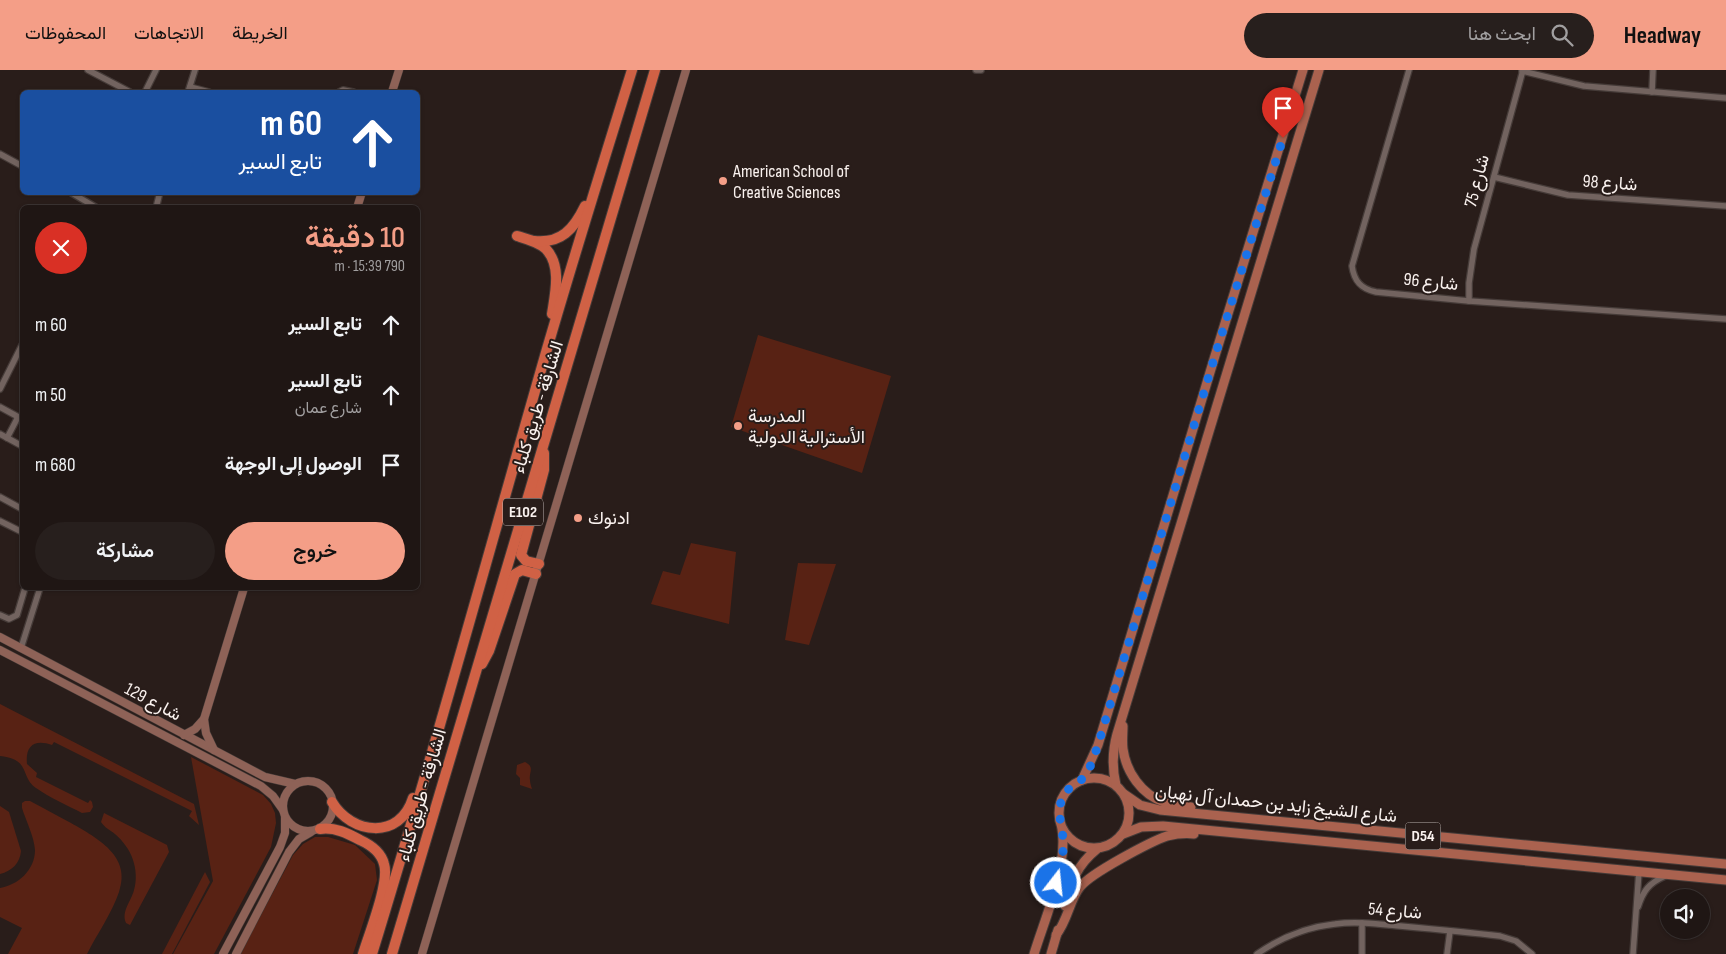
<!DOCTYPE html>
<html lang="ar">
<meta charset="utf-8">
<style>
body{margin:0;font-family:"Sofia Sans Condensed",Vazirmatn,sans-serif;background:#271f1d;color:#f1f3f6;direction:rtl;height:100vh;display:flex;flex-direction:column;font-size:19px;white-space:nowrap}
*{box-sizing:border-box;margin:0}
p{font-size:16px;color:#a19fa0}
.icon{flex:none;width:28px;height:28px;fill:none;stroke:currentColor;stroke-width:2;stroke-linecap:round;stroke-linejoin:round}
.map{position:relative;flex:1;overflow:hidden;direction:ltr}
.panel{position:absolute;left:20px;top:135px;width:400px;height:385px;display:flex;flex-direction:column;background:#1f1614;border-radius:8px;box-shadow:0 1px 4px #0004,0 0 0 1px #3c3534;direction:rtl}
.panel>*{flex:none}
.banner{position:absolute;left:20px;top:20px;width:400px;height:105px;border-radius:8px;box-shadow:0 1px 4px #0004,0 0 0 1px #3c3534;direction:rtl;background:#1a4fa0;color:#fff;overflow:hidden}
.controls{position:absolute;left:1660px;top:819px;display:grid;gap:10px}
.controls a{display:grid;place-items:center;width:50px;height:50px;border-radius:50%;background:#1f1614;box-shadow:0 1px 4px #0004,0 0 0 1px #3c3534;font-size:25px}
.pin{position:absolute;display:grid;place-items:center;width:42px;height:42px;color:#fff;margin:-51px -21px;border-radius:50% 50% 50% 0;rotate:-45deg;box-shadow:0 0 5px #0007}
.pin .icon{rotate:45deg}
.me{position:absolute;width:55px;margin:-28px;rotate:16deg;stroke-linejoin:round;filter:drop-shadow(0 0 4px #0008)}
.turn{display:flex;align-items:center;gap:18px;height:105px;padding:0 15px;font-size:22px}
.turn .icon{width:65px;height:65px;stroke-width:2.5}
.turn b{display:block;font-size:35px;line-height:42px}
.round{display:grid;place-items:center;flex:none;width:52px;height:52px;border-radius:26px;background:#271f1d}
.summary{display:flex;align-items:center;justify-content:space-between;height:85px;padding:0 15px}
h1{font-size:30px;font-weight:600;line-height:38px;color:#f49e87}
.cta{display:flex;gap:10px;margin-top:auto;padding:10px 15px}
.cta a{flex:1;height:58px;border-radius:30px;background:#f49e87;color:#111;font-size:20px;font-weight:600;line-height:58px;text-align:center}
.cta a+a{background:#271f1d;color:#f1f3f6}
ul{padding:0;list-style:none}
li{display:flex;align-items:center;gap:15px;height:70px;padding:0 15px}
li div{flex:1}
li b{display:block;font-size:19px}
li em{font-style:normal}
header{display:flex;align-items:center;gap:30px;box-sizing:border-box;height:70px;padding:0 25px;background:#f49e87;color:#111}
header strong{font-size:24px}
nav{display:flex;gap:28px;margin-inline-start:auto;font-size:18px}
.search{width:350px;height:45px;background:#271f1d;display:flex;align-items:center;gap:12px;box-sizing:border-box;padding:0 18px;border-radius:28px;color:#a19fa0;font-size:19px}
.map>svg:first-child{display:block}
</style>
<header>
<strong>Headway</strong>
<div class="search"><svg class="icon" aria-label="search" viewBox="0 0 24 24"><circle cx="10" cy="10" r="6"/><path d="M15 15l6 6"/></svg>ابحث هنا</div>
<nav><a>الخريطة</a><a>الاتجاهات</a><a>المحفوظات</a></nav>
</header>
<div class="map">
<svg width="1726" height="884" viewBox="0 0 1726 884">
<rect width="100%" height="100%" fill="#291d1a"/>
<g fill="#582214">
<polygon points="758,265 891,306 862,403 731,357"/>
<polygon points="691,473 736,482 729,554 651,534 663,501 680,505"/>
<polygon points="798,493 836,494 809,575 785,570"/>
<path d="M 0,634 L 194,734 L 199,755 L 189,746 L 192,741 L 54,672 L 52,675 C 35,669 25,675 27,694 L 37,703 L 36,707 L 88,733 L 90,730 L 92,732 L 93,737 L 90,742 L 82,743 C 67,735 50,728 36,718 C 20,707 31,689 0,686 Z"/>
<polygon points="191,687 263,725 271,734 275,743 276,753 271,777 214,884 173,884 213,811"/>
<path d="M 525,692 C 535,697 529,702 530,710 C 530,713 531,716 532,719 L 520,715 L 520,708 L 516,704 L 517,695 Z"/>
<path d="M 25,731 L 30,731 C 44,738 57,746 71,753 C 97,768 132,786 119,822 C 112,843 97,864 87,884 L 8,884 L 22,858 L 0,847 L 0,818 C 18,815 35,800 35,780 C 34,766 26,751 22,738 L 22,733 Z"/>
<path d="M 0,736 L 9,742 L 21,781 C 20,793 12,801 0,804 Z"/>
<path d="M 104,743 L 167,775 L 169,782 L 130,855 L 126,853 C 121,841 131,832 134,820 C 137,810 136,799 133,790 C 130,780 123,771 115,764 C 110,760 105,758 101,752 Z"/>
<polygon points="315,767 328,767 355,775 375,794 377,810 353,884 240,884 293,785 303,774"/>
<polygon points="205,802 210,812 172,884 162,884"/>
</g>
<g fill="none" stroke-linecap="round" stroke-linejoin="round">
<defs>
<g id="street">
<polyline points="88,0 130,22"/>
<polyline points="976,0 981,0"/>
<path d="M 1409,0 L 1352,196 C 1354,211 1361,219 1376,222 L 1469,231 L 1726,249"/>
<polyline points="1522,1 1584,16 1726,28"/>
<polyline points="190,17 209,22"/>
<polyline points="145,22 156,0"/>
<polyline points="188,22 195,0"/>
<polyline points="339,22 343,20 353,22"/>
<polyline points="1652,22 1653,0"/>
<polyline points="0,84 22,96"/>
<polyline points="1494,107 1568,125 1726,136"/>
<polyline points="70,122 97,138"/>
<polyline points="156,138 160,122"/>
<polyline points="1469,231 1469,213 1474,179 1523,0"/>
<polyline points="0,319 22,275"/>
<polyline points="0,337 22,349"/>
<polyline points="0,364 22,376"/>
<polyline points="7,368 18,347"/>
<polyline points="0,427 22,439"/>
<polyline points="0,451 22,462"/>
<polyline points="0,545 9,549 17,545 25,518"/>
<polyline points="21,578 40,518"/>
<path d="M 1638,837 C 1643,821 1649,813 1665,806"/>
<polyline points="1362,853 1362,884"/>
<path d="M 1257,884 C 1280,868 1307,857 1335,854 C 1356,851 1379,854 1400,856 C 1433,859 1466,862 1500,866 L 1516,871 L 1532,884"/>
<polyline points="1447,884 1450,861"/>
<polyline points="1633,884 1639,801"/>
</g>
<g id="secondary">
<polyline points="392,22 399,0"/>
<polyline points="357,138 362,122"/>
<polyline points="0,567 265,707 295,714"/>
<polyline points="0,580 261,716 273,726 283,740"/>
<polyline points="184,665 195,659 204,649"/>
<polyline points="214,680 206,663 204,649 244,518"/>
<circle cx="308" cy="736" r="25"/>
<polyline points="223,884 280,777 285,763 285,748"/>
<polyline points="236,884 289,782 299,769 311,762"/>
<polyline points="422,884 686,0"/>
</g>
<g id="primary">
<path d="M 1123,656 C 1123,663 1122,671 1123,679 C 1126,702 1142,725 1164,732 C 1173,735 1182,736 1191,737"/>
<circle cx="1094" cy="743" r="35"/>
<polyline points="1082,710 1098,675 1214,289 1303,0"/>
<path d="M 1116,715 C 1112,698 1112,682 1117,664 L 1319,0"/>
<polyline points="1124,724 1140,735 1160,740 1726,794"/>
<polyline points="1123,764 1141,757 1163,756 1726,810"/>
<path d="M 1065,836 C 1072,811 1076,796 1097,779"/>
<path d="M 1056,865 C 1068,850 1069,831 1080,817 C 1091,803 1150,772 1167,766 C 1176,764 1185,763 1194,764"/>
<path d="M 1034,884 C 1045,848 1068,796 1062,759"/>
<polyline points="1051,884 1058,860"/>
</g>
<g id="highway">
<path d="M 517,166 C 527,169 539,172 546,179 C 562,196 555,224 552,244"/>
<path d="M 534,171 C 561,174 574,159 585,136"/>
<polyline points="539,494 526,491 521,485 544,400 544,383"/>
<polyline points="482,594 489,581 515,504 522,500 536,504"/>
<path d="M 332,732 C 352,765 400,770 413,728"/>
<path d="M 320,759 C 335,757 347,763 360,770 C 371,775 381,782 384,794 C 390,812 369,864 363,884"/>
<path d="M 372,884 C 434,683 489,481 547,279 C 574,186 603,93 632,0"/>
<polyline points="392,884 655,0"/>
</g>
</defs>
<use href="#street" stroke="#453b38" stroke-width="8"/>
<use href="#secondary" stroke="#453b38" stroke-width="9"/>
<use href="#primary" stroke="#453b38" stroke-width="11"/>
<use href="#highway" stroke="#453b38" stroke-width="12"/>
<use href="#street" stroke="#72635f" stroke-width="5.5"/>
<use href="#secondary" stroke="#8e6257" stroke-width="8"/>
<use href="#primary" stroke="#aa624f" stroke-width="9"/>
<use href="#highway" stroke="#d06145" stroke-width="10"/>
</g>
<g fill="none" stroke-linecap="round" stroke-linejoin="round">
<path stroke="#1a73e8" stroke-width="9" stroke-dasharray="0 16.2" d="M 1056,813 C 1060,799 1064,786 1063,771 C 1063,758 1057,745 1061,732 C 1065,718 1072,718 1081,710 C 1090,702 1094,686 1098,675 L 1214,289 L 1283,68"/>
</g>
<g fill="#f49e87" stroke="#291d1a" stroke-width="2">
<circle cx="723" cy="111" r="5"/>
<circle cx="738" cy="356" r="5"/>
<circle cx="578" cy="448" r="5"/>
</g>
<g text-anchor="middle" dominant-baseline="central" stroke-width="4" stroke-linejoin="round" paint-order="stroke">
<g fill="#291d1a" stroke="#bbb2af" stroke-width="1">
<rect x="503" y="428.5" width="40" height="27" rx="4"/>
<rect x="1405.5" y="752.5" width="35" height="27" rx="4"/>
</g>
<g font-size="16" font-weight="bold" fill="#faf2ef">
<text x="523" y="442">E102</text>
<text x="1423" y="766">D54</text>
</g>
<g font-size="18" fill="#faf2ef" stroke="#291d1a" text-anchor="start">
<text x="733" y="101">American School of<tspan x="733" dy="21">Creative Sciences</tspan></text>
<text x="748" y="346">المدرسة<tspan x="748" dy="21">الأسترالية الدولية</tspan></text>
<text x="588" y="448">ادنوك</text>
</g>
<g font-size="18" fill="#faf2ef" stroke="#291d1a">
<text transform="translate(1477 111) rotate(-75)">شارع 75</text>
<text transform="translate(1610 113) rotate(4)">شارع 98</text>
<text transform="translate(1431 212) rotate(6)">شارع 96</text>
<text transform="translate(538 337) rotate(-73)">الشارقة - طريق كلباء</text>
<text transform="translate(153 632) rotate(28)">شارع 129</text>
<text transform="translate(422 725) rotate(-74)">الشارقة - طريق كلباء</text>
<text transform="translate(1276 734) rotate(6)">شارع الشيخ زايد بن حمدان آل نهيان</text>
<text transform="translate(1395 841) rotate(5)">شارع 54</text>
</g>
</g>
</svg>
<div class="controls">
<a><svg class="icon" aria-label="sound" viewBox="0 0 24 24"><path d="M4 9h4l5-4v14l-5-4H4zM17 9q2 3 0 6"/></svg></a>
</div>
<div class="pin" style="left:1283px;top:68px;background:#d93025"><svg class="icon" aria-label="arrive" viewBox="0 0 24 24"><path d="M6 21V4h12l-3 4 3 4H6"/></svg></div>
<svg class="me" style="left:1056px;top:813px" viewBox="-20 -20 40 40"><circle r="17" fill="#1a73e8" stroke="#fff" stroke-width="3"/><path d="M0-11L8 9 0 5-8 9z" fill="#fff"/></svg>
<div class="banner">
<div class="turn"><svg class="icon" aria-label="ahead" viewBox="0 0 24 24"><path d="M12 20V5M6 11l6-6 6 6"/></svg><div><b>60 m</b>تابع السير</div></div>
</div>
<section class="panel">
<div class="summary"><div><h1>10 دقيقة</h1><p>790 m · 15:39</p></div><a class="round" style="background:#d93025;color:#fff"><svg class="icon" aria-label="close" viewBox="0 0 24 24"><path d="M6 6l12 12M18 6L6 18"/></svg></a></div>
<ul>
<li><svg class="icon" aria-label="ahead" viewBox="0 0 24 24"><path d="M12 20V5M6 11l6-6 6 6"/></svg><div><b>تابع السير</b></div><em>60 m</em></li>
<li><svg class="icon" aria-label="ahead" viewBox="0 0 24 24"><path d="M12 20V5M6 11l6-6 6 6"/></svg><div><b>تابع السير</b><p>شارع عمان</p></div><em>50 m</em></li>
<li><svg class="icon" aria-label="arrive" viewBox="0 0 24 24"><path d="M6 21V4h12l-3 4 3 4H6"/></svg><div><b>الوصول إلى الوجهة</b></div><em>680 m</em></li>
</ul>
<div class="cta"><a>خروج</a><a>مشاركة</a></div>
</section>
</div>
